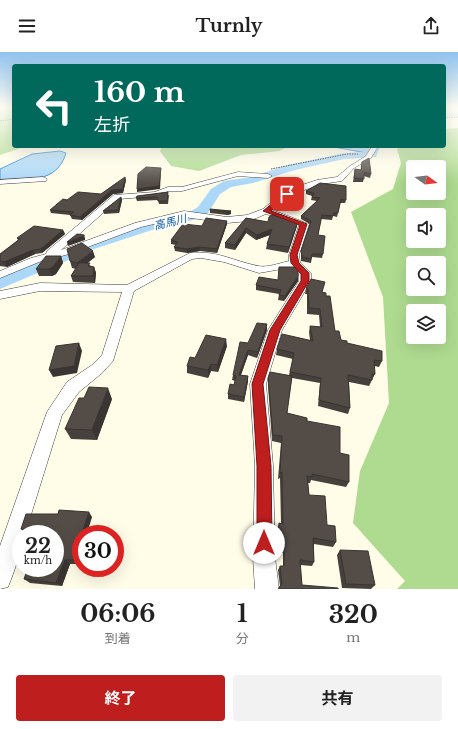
<!DOCTYPE html>
<html lang="ja">
<meta charset="utf-8">
<style>
body{margin:0;font-family:"Libre Baskerville","Noto Sans JP",serif;background:#f2f2f2;color:#222;height:100vh;display:flex;flex-direction:column;font-size:15px;white-space:nowrap}
*{box-sizing:border-box;margin:0}
p{font-size:13px;color:#767676}
.icon{flex:none;width:22px;height:22px;fill:none;stroke:currentColor;stroke-width:2;stroke-linecap:round;stroke-linejoin:round}
.map{position:relative;height:537px;overflow:hidden}
.details{display:flex;flex-direction:column;background:#fff;flex:1}
.details>*{flex:none}
.hud{position:absolute;left:12px;top:12px;width:434px;height:84px;border-radius:4px;box-shadow:0 4px 16px #0002;background:#00695c;color:#fff;overflow:hidden}
.needle{width:26px;rotate:104deg}
.fabs{position:absolute;left:406px;top:108px;display:grid;gap:8px}
.fabs a{display:grid;place-items:center;width:40px;height:40px;border-radius:4px;background:#fff;box-shadow:0 4px 16px #0002;font-size:20px}
.speed{position:absolute;left:12px;top:473px;display:flex;gap:8px;font-size:20px;font-weight:700;text-align:center}
.speed>*{display:grid;place-content:center;width:52px;height:52px;border-radius:50%;background:#fff;box-shadow:0 4px 16px #0002;line-height:1}
.speed small{font-size:10px;font-weight:400}
.speed .limit{border:6px solid #d22;background:#fff;color:#111}
.pin{position:absolute;display:grid;place-items:center;width:34px;height:34px;color:#fff;margin:-17px;border-radius:8px;box-shadow:0 2px 6px #0006}
.me{position:absolute;width:44px;margin:-22px;rotate:0deg;stroke-linejoin:round;filter:drop-shadow(0 0 3px #0008)}
.turn{display:flex;align-items:center;gap:14px;height:84px;padding:0 16px;font-size:18px}
.turn .icon{width:52px;height:52px;stroke-width:2.5}
.turn b{display:block;font-size:28px;line-height:34px}
.eta{display:flex;justify-content:space-evenly;align-items:center;height:68px;text-align:center}
.eta b{font-size:24px;font-weight:700;line-height:28px}
.button{display:flex;gap:8px;margin-top:auto;padding:8px 16px}
.button a{flex:1;height:46px;border-radius:4px;background:#bf1e1e;color:#fff;font-size:16px;font-weight:700;line-height:46px;text-align:center}
.button a+a{background:#f2f2f2;color:#222}
header{display:flex;justify-content:space-between;align-items:center;height:52px;padding:0 16px;background:#fff;font-size:18px;font-weight:700}
.map>svg:first-child{display:block}
</style>
<header><svg class="icon" aria-label="menu" viewBox="0 0 24 24"><path d="M4 6h16M4 12h16M4 18h16"/></svg>Turnly<svg class="icon" aria-label="share" viewBox="0 0 24 24"><path d="M12 15V3M7 8l5-5 5 5M5 13v7h14v-7"/></svg></header>
<div class="map">
<svg width="458" height="537" viewBox="0 0 458 537">
<rect width="100%" height="100%" fill="#fffce8"/>
<g fill="#aedb90" fill-rule="evenodd">
<polygon points="0,56 14,56 14,94 27,94 0,103"/>
<path d="M 458,76 L 458,537 L 397,537 L 405,529 L 353,471 L 360,419 L 389,351 L 383,245 L 351,160 L 393,137 L 401,111 L 397,97 L 403,94 L 444,94 L 444,77 ZM 413,115 L 439,115 L 439,141 L 413,141 ZM 413,163 L 439,163 L 439,189 L 413,189 ZM 413,211 L 439,211 L 439,237 L 413,237 ZM 413,259 L 439,259 L 439,285 L 413,285 Z"/>
<polygon points="162,94 290,94 279,99 241,103 199,119 171,114 160,99"/>
</g>
<g fill="#abd7f8" stroke="#2f89d2">
<polygon points="328,94 371,94 372,95 367,101"/>
<path d="M 60,99 L 66,101 C 57,132 27,127 0,129 L 0,117 L 32,102 Z"/>
</g>
<g fill="none" stroke-linecap="round" stroke-linejoin="round">
<g fill="#abd7f8" fill-rule="evenodd">
<polygon points="458,60 458,64 444,66 444,62"/>
<polygon points="370,94 380,94 376,105 344,107 295,118 253,131 231,135 220,142 208,161 197,167 161,175 94,197 0,237 0,226 84,191 153,168 188,161 198,155 211,137 224,129 251,125 288,113 344,101 368,100"/>
</g>
<defs>
<g id="street">
<path d="M 370,94 L 376,94 L 377,96 L 371,106 L 354,116 L 342,129 L 321,132 L 299,140 L 290,144 L 272,158 L 309,172 L 299,203 L 300,210 L 311,221 L 311,229 L 282,278 L 266,332 L 273,414 L 275,506 L 279,537 L 255,537 L 253,506 L 255,414 L 250,332 L 268,278 L 299,229 L 299,222 L 293,215 L 259,221 L 224,210 L 201,206 L 192,207 L 134,239 L 113,309 L 102,321 L 79,340 L 62,363 L 25,482 L 21,482 C 21,501 15,518 8,535 L 0,537 L 0,494 L 47,360 L 67,330 L 92,313 L 102,303 L 122,240 L 40,239 L 0,247 L 0,239 L 40,231 L 127,233 L 190,201 C 217,198 233,209 258,214 C 267,216 280,211 289,209 L 289,203 L 299,173 L 266,162 L 249,169 L 227,171 L 184,165 L 141,175 L 69,202 L 39,210 L 0,226 L 0,219 L 31,206 L 46,202 L 47,199 L 114,143 L 155,140 L 168,135 L 182,135 L 238,120 L 268,122 L 272,124 L 268,126 L 238,124 L 182,139 L 169,139 L 156,144 L 119,147 L 61,198 L 135,171 L 184,159 L 227,165 L 247,163 L 263,157 L 284,140 L 293,136 L 317,128 L 337,125 L 350,114 L 366,104 L 371,96 Z"/>
<polygon points="43,125 47,127 46,129 0,132 0,128"/>
</g>
</defs>
<use href="#street" stroke="#3e3e3e" stroke-width="1"/>
<g stroke="#2d2d2d" stroke-width="1" stroke-dasharray="1.5 1" stroke-linecap="butt">
<polyline points="444,66 458,65"/>
<polyline points="0,69 14,67"/>
<polyline points="271,117 347,102 358,102"/>
</g>
<use href="#street" fill="#fff" fill-rule="evenodd"/>
</g>
<g fill="#47413d">
<polygon points="362,110 371,122 370,126 364,124 363,130 353,130 355,117 361,118"/>
<polygon points="125,125 126,128 123,141 113,142 82,168 72,167 70,163 51,161 50,158 67,148 101,142"/>
<polygon points="306,139 346,148 345,151 340,151 337,165 333,164 332,168 321,167 318,183 323,202 322,206 312,205 311,211 301,209 301,199 310,172 301,167 301,164 317,149 311,148 312,144 306,142"/>
<polygon points="169,143 168,152 159,152 158,148 137,149 136,146"/>
<polygon points="121,145 122,148 119,161 104,162 103,159"/>
<polygon points="210,158 231,159 231,162 227,163 210,161"/>
<polygon points="246,166 268,170 297,174 288,201 266,197 267,192 270,183 256,188 246,181 235,198 225,196 225,191"/>
<polygon points="227,169 227,172 217,201 200,199 187,201 175,199 174,195 176,193 171,192 171,188 202,174"/>
<polygon points="63,178 65,182 42,201 35,202 7,215 0,214 0,202 18,188 17,186"/>
<polygon points="61,204 63,211 56,222 52,224 39,224 36,217"/>
<polygon points="95,205 87,211 91,214 94,215 96,221 95,231 73,230 71,224 76,217 72,216 70,209"/>
<polygon points="278,228 298,229 284,249 278,248 279,242 256,238 256,233"/>
<polygon points="306,236 322,240 326,244 335,279 341,288 382,309 379,315 374,314 375,322 369,334 349,330 350,356 348,362 318,354 320,331 292,326 287,361 307,369 340,401 349,430 346,435 311,428 310,431 308,431 309,443 327,473 336,490 333,495 314,492 314,510 312,514 300,513 302,533 338,537 278,537 280,534 278,518 280,514 283,514 283,501 277,500 277,477 279,471 281,472 280,426 278,427 281,391 272,389 268,333 268,326 289,323 293,307 276,303 277,297 310,288 309,280 310,274 320,275 319,263 307,262 307,242 305,242"/>
<polygon points="267,278 257,306 248,303 241,323 248,324 248,329 244,350 228,347 228,342 234,333 235,329 232,328 233,323 248,291"/>
<polygon points="227,294 218,320 211,319 208,326 187,321 187,314 195,306"/>
<polygon points="112,347 97,388 71,387 65,377"/>
<polygon points="92,465 81,482 81,501 77,512 70,512 62,534 30,531 24,527 55,516 55,482 26,482 21,477"/>
<polygon points="340,498 375,533 371,537 342,536 337,503"/>
</g>
<g fill="#3a3532">
<polygon points="161,116 161,119 160,137 137,140 137,137"/>
<polygon points="125,125 126,128 123,141 113,142 82,168 80,165"/>
<polygon points="121,145 122,148 119,161 118,158"/>
<polygon points="231,159 231,162 227,163 227,160"/>
<polygon points="227,169 227,172 217,201 217,197"/>
<polygon points="298,169 297,174 288,201 289,195"/>
<polygon points="246,176 246,181 235,198 235,193"/>
<polygon points="272,177 272,182 256,188 257,183"/>
<polygon points="63,178 65,182 42,201 41,197"/>
<polygon points="84,183 85,186 85,188 68,194 67,190"/>
<polygon points="199,195 200,199 187,201 187,197"/>
<polygon points="33,198 35,202 7,215 4,210"/>
<polygon points="93,199 95,205 79,218 77,211"/>
<polygon points="61,204 63,211 56,222 52,224 49,217"/>
<polygon points="94,215 96,221 95,231 93,224"/>
<polygon points="298,224 298,229 284,249 285,244"/>
<polygon points="267,272 267,278 257,306 258,300"/>
<polygon points="226,287 227,294 218,320 217,313"/>
<polygon points="79,291 82,299 77,321 53,325 49,318"/>
<polygon points="248,298 248,303 239,328 239,323"/>
<polygon points="211,312 211,319 208,326 208,318"/>
<polygon points="248,324 248,329 244,350 244,345"/>
<polygon points="108,336 112,347 97,388 92,378"/>
<polygon points="89,460 92,465 87,482 81,482"/>
<polygon points="81,483 81,501 77,512 73,508"/>
<polygon points="65,508 70,512 62,534 56,531"/>
</g>
<g fill="#534c47" stroke="#3a3532">
<polygon points="369,106 371,122 364,120 364,127 354,126 355,117 361,118 362,110"/>
<polygon points="146,115 161,116 159,134 137,137 138,122"/>
<polygon points="125,125 123,137 112,138 80,165 70,163 74,160 50,158 63,147 67,148 78,140 101,142"/>
<polygon points="320,131 346,134 346,148 341,147 338,161 334,161 333,164 322,163 318,183 325,184 323,202 312,202 311,207 302,205 301,199 311,169 301,164 320,146 312,145 314,141 306,139"/>
<polygon points="168,140 167,149 158,149 157,145 136,146 137,144"/>
<polygon points="121,145 118,158 103,159"/>
<polygon points="210,157 231,159 227,160 210,158"/>
<polygon points="273,162 298,169 289,195 267,192 272,177 257,183 246,176 235,193 225,191 246,166 268,170 269,165"/>
<polygon points="206,166 227,169 217,197 199,195 187,197 174,195 178,190 171,188 183,172 202,174"/>
<polygon points="34,174 63,178 41,197 33,198 4,210 0,209 0,202 20,187 17,186"/>
<polygon points="77,182 84,183 84,184 67,190"/>
<polygon points="82,191 93,199 77,211 70,209 67,197"/>
<polygon points="46,204 61,204 53,215 49,217 36,217"/>
<polygon points="79,211 90,211 88,214 94,215 93,224 71,224"/>
<polygon points="279,215 296,215 298,218 298,224 285,244 279,243 281,238 256,233 259,225 278,228"/>
<polygon points="311,227 325,230 322,240 326,241 326,244 330,244 335,279 339,279 341,288 347,289 347,291 382,299 382,309 374,308 375,322 372,322 372,328 348,323 350,356 319,348 321,326 290,320 294,301 277,297 282,282 313,289 310,274 322,275 320,257 309,256 308,237 306,236"/>
<polygon points="257,271 267,272 258,300 248,298 239,323 248,324 244,345 228,342 230,332 234,333 236,324 233,323 240,290 248,291"/>
<polygon points="206,283 226,287 217,313 211,312 208,318 187,314 190,305 195,306"/>
<polygon points="79,291 74,314 49,318 56,294"/>
<polygon points="270,320 292,324 287,361 307,366 307,369 340,375 340,401 349,403 349,430 312,422 312,425 307,424 309,443 325,444 327,473 335,474 336,490 313,486 314,510 300,508 302,533 338,536 338,537 279,537 279,535 282,533 280,514 284,514 284,496 279,495 279,471 283,472 282,420 280,421 282,384 273,383 268,326"/>
<polygon points="89,335 108,336 92,378 65,377 79,346 84,346"/>
<polygon points="59,458 89,460 73,508 65,508 56,531 24,527 28,516 55,516 55,482 50,482 52,477 21,477 26,462 58,462"/>
<polygon points="340,498 368,499 375,533 346,532"/>
</g>
<linearGradient id="sky" x2="0" y2="1"><stop stop-color="#8fc2ee"/><stop offset="0.42" stop-color="#fffef5"/><stop offset="1" stop-color="#fffef5" stop-opacity="0"/></linearGradient>
<rect width="458" height="132" fill="url(#sky)"/>
<polygon fill="#bf1e1e" stroke="#7c1414" points="285,141 290,142 271,159 307,172 297,203 299,211 309,221 309,229 280,278 263,332 271,414 272,491 270,496 264,498 259,496 257,491 257,414 252,332 270,278 301,229 301,222 291,211 290,203 300,173 263,159"/>
<g text-anchor="middle" dominant-baseline="central" stroke-width="4" stroke-linejoin="round" paint-order="stroke">
<g font-size="11" font-style="italic" fill="#105aa0" stroke="#fff">
<text transform="translate(170 170) rotate(-14)">高馬川</text>
</g>
</g>
</svg>
<div class="fabs">
<a><svg class="needle" viewBox="-14 -14 28 28"><path d="M0-13l5 13h-10z" fill="#e53935"/><path d="M0 13l5-13h-10z" fill="#767676"/></svg></a>
<a><svg class="icon" aria-label="sound" viewBox="0 0 24 24"><path d="M4 9h4l5-4v14l-5-4H4zM17 9q2 3 0 6"/></svg></a>
<a><svg class="icon" aria-label="search" viewBox="0 0 24 24"><circle cx="10" cy="10" r="6"/><path d="M15 15l6 6"/></svg></a>
<a><svg class="icon" aria-label="layers" viewBox="0 0 24 24"><path d="M12 4l9 5-9 5-9-5zM3 14l9 5 9-5"/></svg></a>
</div>
<div class="speed"><div>22<small>km/h</small></div><div class="limit">30</div></div>
<div class="pin" style="left:287px;top:142px;background:#d93025"><svg class="icon" aria-label="arrive" viewBox="0 0 24 24"><path d="M6 21V4h12l-3 4 3 4H6"/></svg></div>
<svg class="me" style="left:264px;top:491px" viewBox="-20 -20 40 40"><circle r="19" fill="#fff"/><path d="M0-13L10 11 0 6-10 11z" fill="#bf1e1e"/></svg>
<div class="hud">
<div class="turn"><svg class="icon" aria-label="left" viewBox="0 0 24 24"><path d="M17 20v-9H6M10 6l-5 5 5 5"/></svg><div><b>160 m</b>左折</div></div>
</div>
</div>
<section class="details">
<div class="eta">
<div><b>06:06</b><p>到着</p></div>
<div><b>1</b><p>分</p></div>
<div><b>320</b><p>m</p></div>
</div>
<div class="button"><a>終了</a><a>共有</a></div>
</section>
